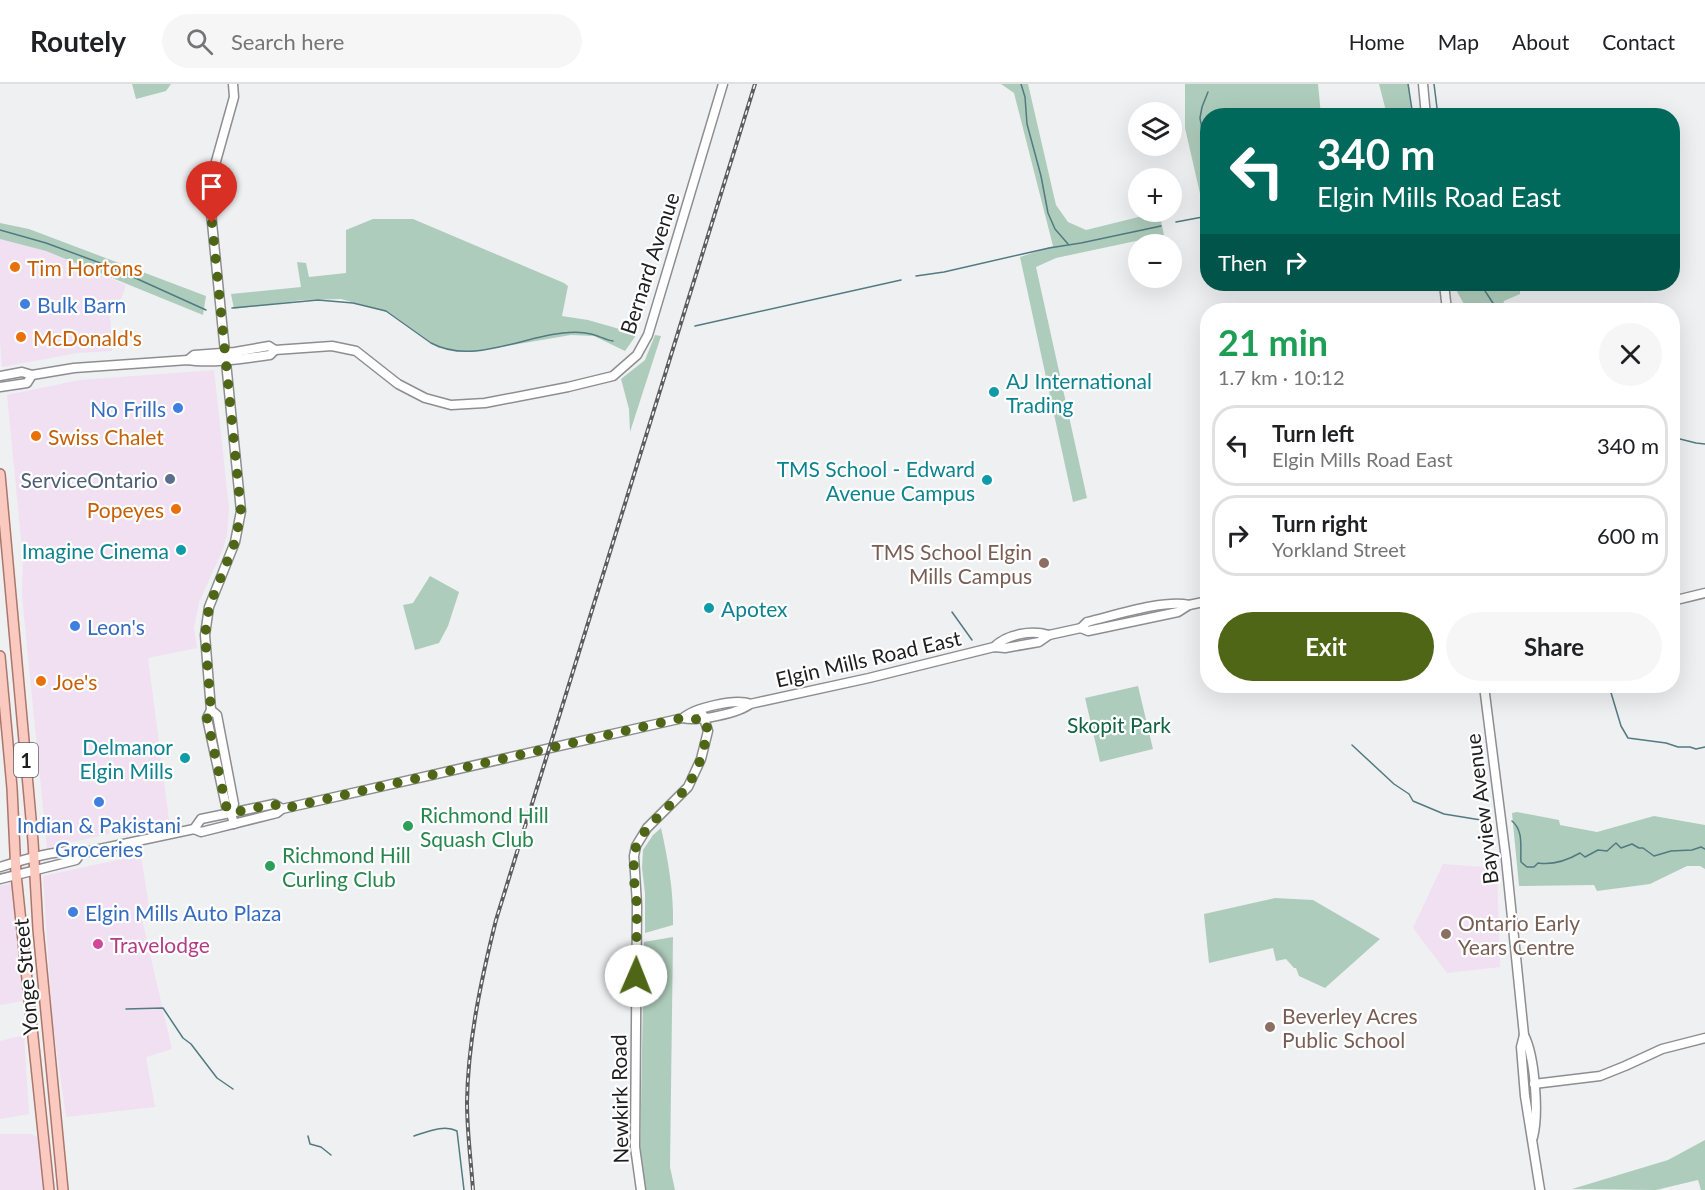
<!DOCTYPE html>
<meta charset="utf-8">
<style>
body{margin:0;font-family:Lato,sans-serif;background:#f6f6f6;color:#202124;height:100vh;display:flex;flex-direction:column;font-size:22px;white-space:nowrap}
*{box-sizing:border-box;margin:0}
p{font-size:20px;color:#757577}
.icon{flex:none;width:33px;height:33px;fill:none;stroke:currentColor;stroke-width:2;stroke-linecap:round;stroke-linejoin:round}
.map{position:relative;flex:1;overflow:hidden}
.panel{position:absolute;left:1200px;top:219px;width:480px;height:390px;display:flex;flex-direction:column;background:#fff;border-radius:24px;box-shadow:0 6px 24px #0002}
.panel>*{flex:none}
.banner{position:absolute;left:1200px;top:24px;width:480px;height:183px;border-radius:24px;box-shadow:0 6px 24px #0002;background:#00695c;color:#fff;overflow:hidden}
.buttons{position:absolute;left:1128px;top:18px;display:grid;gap:12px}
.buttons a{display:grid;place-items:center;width:54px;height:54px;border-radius:50%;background:#fff;box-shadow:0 6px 24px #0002;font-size:30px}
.pin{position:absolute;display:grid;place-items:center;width:51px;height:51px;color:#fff;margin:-62px -26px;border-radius:50% 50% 50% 0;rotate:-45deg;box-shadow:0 0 6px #0007}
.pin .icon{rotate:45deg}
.me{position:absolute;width:66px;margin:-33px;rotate:1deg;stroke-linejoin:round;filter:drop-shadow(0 0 4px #0008)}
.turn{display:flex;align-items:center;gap:21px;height:126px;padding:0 18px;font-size:27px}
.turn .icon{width:78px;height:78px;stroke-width:2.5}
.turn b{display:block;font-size:42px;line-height:51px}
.then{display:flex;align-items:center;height:57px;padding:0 18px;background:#0003;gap:12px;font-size:22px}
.round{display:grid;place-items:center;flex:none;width:63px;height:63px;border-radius:32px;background:#f6f6f6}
.head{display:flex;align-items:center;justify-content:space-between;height:102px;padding:0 18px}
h1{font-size:36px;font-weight:700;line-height:45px;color:#1e9e55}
.cta{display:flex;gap:12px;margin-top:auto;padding:12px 18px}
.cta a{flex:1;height:69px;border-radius:36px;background:#4e6616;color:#fff;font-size:24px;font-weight:700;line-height:69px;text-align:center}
.cta a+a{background:#f6f6f6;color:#202124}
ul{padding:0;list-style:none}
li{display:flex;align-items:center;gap:18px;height:81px;margin:0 12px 9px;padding:0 6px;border:3px solid #e0e0e0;border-radius:24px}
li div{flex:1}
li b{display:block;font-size:22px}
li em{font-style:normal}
header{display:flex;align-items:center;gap:36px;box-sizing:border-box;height:84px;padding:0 30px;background:#fff;border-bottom:2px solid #e0e0e0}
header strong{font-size:28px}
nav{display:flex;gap:33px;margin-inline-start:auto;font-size:21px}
.search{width:420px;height:54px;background:#f6f6f6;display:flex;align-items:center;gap:15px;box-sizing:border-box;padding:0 21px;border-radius:33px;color:#757577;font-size:22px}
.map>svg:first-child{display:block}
</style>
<header>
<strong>Routely</strong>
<div class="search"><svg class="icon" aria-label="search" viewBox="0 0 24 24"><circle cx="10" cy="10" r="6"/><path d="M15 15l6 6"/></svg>Search here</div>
<nav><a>Home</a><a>Map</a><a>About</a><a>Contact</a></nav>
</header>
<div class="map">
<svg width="1705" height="1106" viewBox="0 0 1705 1106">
<rect width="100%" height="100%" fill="#eff0f2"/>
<g fill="#f0e0f2">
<polygon points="0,155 46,167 126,201 117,227 110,229 112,267 77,269 2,283 0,258"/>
<polygon points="214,286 229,424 227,451 223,465 199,518 194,544 197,564 148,574 169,736 47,764 22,512 23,475 7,311 80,296"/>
<polygon points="141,771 150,829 141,831 172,965 146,973 155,1023 66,1033 52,933 43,792"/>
<polygon points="1443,780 1497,784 1500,883 1447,889 1413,844"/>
<polygon points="11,799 24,917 0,921 0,802"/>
<polygon points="24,951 29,1030 0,1035 0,957"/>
<polygon points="0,1050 31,1050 37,1053 43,1106 0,1106"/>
</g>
<g fill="#aeccbc">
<polygon points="132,0 171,0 166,7 136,15"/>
<polygon points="1001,0 1028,0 1056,121 1068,138 1086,146 1159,128 1164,151 1056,174 1036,183 1087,414 1073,418 1020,173 1053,162 1014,9"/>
<polygon points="1185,0 1318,0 1321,31 1208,32 1207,140 1185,44"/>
<polygon points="1379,0 1409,0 1412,31 1387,31"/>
<polygon points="373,135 413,135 564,199 568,202 562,232 588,236 637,250 625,267 594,252 571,251 472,268 439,264 390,229 341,215 303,216 234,225 231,210 301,203 297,178 306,179 309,193 346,189 346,146"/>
<polygon points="0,139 29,145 206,212 203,231 46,167 0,155"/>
<polygon points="1453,200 1520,200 1520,210 1504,217 1502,223 1505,226 1477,226 1465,222"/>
<polygon points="655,251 661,252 630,348 629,325 621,295 645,276"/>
<polygon points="430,492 459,508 448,542 439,559 415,566 403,521 413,519"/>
<polygon points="1138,602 1153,665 1100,678 1085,614"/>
<polygon points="1517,728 1559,736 1560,741 1597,748 1654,732 1705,741 1705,785 1700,782 1687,782 1650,800 1597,807 1594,801 1519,802 1512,729"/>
<path d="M 661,744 C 668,775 674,809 673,841 L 645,849 L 645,809 L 642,784 L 643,766 L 653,751 Z"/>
<polygon points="1275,814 1313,816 1380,855 1325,904 1299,892 1296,884 1294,884 1286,875 1276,877 1273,864 1209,879 1204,830"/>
<polygon points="673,853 670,1083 675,1106 646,1106 640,1076 644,858"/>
<polygon points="1705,1056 1705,1106 1701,1106 1698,1096 1656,1106 1572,1105 1668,1076"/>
</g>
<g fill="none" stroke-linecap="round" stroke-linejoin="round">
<g stroke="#517a81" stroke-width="1.5">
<polyline points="1021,0 1025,13 1027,40 1041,92 1048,129 1055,145 1068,160"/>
<polyline points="1408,0 1413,32"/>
<polyline points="1434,0 1438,32"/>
<polyline points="1208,79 1200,34 1202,23 1208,8"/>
<polyline points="1176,138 1208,132"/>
<polyline points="0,146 46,159 111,183 206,226"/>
<polyline points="916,192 944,188 1049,164 1081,159 1161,142"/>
<path d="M 1479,200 C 1488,208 1490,218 1499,226"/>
<path d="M 232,224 L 318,216 L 353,219 L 386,227 L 431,259 C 472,281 521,253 563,249 C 572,248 583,248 591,250 C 599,252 606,256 613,257"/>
<polyline points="695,242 901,196"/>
<polyline points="1672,353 1696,359 1705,360"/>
<polyline points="952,528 972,556"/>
<polyline points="1609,602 1621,642 1628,654 1666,659 1678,663 1690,663 1696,665 1705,663"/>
<polyline points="1352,661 1394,700 1409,710 1413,717 1444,730 1487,737"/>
<path d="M 1512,737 C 1524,747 1520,763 1521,778 L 1527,783 L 1534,783 L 1538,779 C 1552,781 1568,776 1580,769 L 1585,773 L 1598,766 L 1607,767 L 1616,759 L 1621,764 L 1632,760 L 1639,764 L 1643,764 L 1654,772 L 1671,767 L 1692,766 L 1701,763 L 1705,765"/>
<polyline points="126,925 163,924 183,954 191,960 217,994 233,1005"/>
<polyline points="308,1052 310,1060 321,1063 331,1071"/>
<path d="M 414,1052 C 427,1048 444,1040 457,1047 L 464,1106"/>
</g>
<defs>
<g id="secondary">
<polyline points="233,0 234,13 213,88 210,119 241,427 235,458 209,523 205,551 211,626 207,634 226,722 231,729 234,740"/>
<polyline points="1423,0 1426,32"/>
<polyline points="1444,200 1447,226"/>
<polyline points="188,276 194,271 235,268 269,262 275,266 332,262 356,267 398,300 425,314 451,321 485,319 568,303 613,292 637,271 648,251 723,0"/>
<path d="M 0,292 L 22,288 L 32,291 L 74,284 L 188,276 C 209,280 248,274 270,271 L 275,266"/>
<polyline points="0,303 27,299 32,291"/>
<polyline points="1672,517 1705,509"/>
<path d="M 1081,544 L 1087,538 C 1113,532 1164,515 1189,521"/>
<path d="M 994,563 C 1007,550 1031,546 1049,551"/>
<polyline points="1484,602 1506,775 1524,951 1521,963 1525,1012 1540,1106"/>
<polyline points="211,626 217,631 234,720 231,729"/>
<path d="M 683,634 C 697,638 739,629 750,620 L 869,594 L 994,563 L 1005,564 L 1039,558 L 1049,551 L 1081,544 L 1088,547 L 1178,528 L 1189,521 L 1208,517"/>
<polyline points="194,745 201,735 274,720 282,725"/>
<path d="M 0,783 C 19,777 63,763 81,769 L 194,745 L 201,748 L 277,729 L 282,725 L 683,634 C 694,624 736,614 750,620"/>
<polyline points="0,795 76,776 81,769"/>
<path d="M 1524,951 C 1535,972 1539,1030 1533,1053"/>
<polyline points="1534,1000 1600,992 1625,982 1662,965 1705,954"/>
<polyline points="641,1106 635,1063 637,821 634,772 636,762 647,744 688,703 701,675 708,647 703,631"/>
</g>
<g id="primary">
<polyline points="0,390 33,757 38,845 63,1106"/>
<polyline points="0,572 12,704 16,790 49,1106"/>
</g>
</defs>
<use href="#secondary" stroke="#8e8e91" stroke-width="11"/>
<use href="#primary" stroke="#ab766b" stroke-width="12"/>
<use href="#secondary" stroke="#fff" stroke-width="8"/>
<use href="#primary" stroke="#fac9bf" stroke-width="9"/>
<defs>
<path id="rail" d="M 473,1106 C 471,1077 467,1048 467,1018 C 468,957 481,896 496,836 L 755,0"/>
</defs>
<use href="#rail" stroke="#5c5d5e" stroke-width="4"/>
<use href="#rail" stroke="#fff" stroke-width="1.5" stroke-dasharray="4.5" stroke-linecap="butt"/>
</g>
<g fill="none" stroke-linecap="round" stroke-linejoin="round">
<polyline stroke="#4e6616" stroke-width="10" stroke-dasharray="0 18" points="212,139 241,428 235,458 209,523 205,551 211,626 207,634 226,722 231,729 274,720 282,725 682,634 692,636 704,634 708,647 701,675 688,703 647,744 636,762 633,788 637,821 636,892"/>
</g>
<g fill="#e8710a" stroke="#fff" stroke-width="2">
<circle cx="15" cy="183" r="6"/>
<circle cx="21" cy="253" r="6"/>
<circle cx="36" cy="352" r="6"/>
<circle cx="176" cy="425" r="6"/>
<circle cx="41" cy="597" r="6"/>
</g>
<g fill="#3f7fe0" stroke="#fff" stroke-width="2">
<circle cx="25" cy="220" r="6"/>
<circle cx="178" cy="324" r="6"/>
<circle cx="75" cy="542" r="6"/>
<circle cx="99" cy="718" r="6"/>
<circle cx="73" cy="828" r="6"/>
</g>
<g fill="#0f9aa8" stroke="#fff" stroke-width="2">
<circle cx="994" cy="308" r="6"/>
<circle cx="987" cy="396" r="6"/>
<circle cx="181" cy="466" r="6"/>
<circle cx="709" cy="524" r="6"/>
<circle cx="185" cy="674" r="6"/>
</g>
<circle fill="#5c6f8a" stroke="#fff" stroke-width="2" cx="170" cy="395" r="6"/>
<g fill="#8d6e63" stroke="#fff" stroke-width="2">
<circle cx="1044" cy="479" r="6"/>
<circle cx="1446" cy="850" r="6"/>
<circle cx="1270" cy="943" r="6"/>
</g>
<g fill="#2e9e5b" stroke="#fff" stroke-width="2">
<circle cx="408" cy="742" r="6"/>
<circle cx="270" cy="782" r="6"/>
</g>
<circle fill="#d1479c" stroke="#fff" stroke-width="2" cx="98" cy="860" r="6"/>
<g text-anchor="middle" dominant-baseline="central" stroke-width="4.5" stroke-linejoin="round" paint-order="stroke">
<rect fill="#fff" stroke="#626262" stroke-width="1.5" x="14" y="659" width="24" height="34" rx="4.5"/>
<g font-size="20" font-weight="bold" fill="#1e1e1f">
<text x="26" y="676">1</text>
</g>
<g font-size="21" fill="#1e1e1f" stroke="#fff">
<text transform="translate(649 179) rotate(-72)">Bernard Avenue</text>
<text transform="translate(868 574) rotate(-13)">Elgin Mills Road East</text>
<text transform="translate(1481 725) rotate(-97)">Bayview Avenue</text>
<text transform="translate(25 893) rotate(-95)">Yonge Street</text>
<text transform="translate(619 1015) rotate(-91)">Newkirk Road</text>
</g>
<g font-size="21" fill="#c56008" stroke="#fff" text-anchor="start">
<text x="27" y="183">Tim Hortons</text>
<text x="33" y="253">McDonald's</text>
<text x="48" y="352">Swiss Chalet</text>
<text x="164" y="425" text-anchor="end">Popeyes</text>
<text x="53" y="597">Joe's</text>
</g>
<g font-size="21" fill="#366cbe" stroke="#fff" text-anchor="start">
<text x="37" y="220">Bulk Barn</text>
<text x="166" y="324" text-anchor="end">No Frills</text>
<text x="87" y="542">Leon's</text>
<text x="99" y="740" text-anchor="middle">Indian &amp; Pakistani<tspan x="99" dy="24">Groceries</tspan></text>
<text x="85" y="828">Elgin Mills Auto Plaza</text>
</g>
<g font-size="21" fill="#0d838f" stroke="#fff" text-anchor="end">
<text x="1006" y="296" text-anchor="start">AJ International<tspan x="1006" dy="24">Trading</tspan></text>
<text x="975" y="384">TMS School - Edward<tspan x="975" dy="24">Avenue Campus</tspan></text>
<text x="169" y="466">Imagine Cinema</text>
<text x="721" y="524" text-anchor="start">Apotex</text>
<text x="173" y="662">Delmanor<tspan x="173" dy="24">Elgin Mills</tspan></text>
</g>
<g font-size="21" fill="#4e5e75" stroke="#fff" text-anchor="end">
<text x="158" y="395">ServiceOntario</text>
</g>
<g font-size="21" fill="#785e54" stroke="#fff" text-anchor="start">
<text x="1032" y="467" text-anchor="end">TMS School Elgin<tspan x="1032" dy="24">Mills Campus</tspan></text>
<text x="1458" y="838">Ontario Early<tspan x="1458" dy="24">Years Centre</tspan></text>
<text x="1282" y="931">Beverley Acres<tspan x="1282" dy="24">Public School</tspan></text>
</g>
<g font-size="21" fill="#106343" stroke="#fff">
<text x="1119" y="640">Skopit Park</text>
</g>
<g font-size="21" fill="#27864d" stroke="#fff" text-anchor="start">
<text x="420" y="730">Richmond Hill<tspan x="420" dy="24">Squash Club</tspan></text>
<text x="282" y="770">Richmond Hill<tspan x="282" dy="24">Curling Club</tspan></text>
</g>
<g font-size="21" fill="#b23c85" stroke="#fff" text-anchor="start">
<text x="110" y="860">Travelodge</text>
</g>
</g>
</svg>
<div class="buttons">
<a><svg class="icon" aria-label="layers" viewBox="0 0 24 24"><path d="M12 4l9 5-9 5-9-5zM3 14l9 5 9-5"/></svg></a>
<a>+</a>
<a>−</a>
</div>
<div class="pin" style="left:212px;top:139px;background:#d93025"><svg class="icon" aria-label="arrive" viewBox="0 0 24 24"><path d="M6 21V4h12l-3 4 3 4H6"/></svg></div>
<svg class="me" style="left:636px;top:892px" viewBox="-20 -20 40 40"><circle r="19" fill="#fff"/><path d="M0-13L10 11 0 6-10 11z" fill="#4e6616"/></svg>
<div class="banner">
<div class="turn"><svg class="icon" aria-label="left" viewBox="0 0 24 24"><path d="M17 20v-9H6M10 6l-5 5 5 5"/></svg><div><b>340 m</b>Elgin Mills Road East</div></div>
<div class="then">Then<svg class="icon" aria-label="right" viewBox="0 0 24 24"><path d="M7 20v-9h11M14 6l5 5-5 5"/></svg></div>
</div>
<section class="panel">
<div class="head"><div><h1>21 min</h1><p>1.7 km · 10:12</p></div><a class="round"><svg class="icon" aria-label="close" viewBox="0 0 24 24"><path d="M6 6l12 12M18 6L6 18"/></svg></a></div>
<ul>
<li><svg class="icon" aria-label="left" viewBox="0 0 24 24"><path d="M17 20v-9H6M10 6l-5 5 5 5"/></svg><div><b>Turn left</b><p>Elgin Mills Road East</p></div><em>340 m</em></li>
<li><svg class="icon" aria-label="right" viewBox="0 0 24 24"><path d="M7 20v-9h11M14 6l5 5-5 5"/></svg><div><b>Turn right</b><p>Yorkland Street</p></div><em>600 m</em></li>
</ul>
<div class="cta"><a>Exit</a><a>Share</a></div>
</section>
</div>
